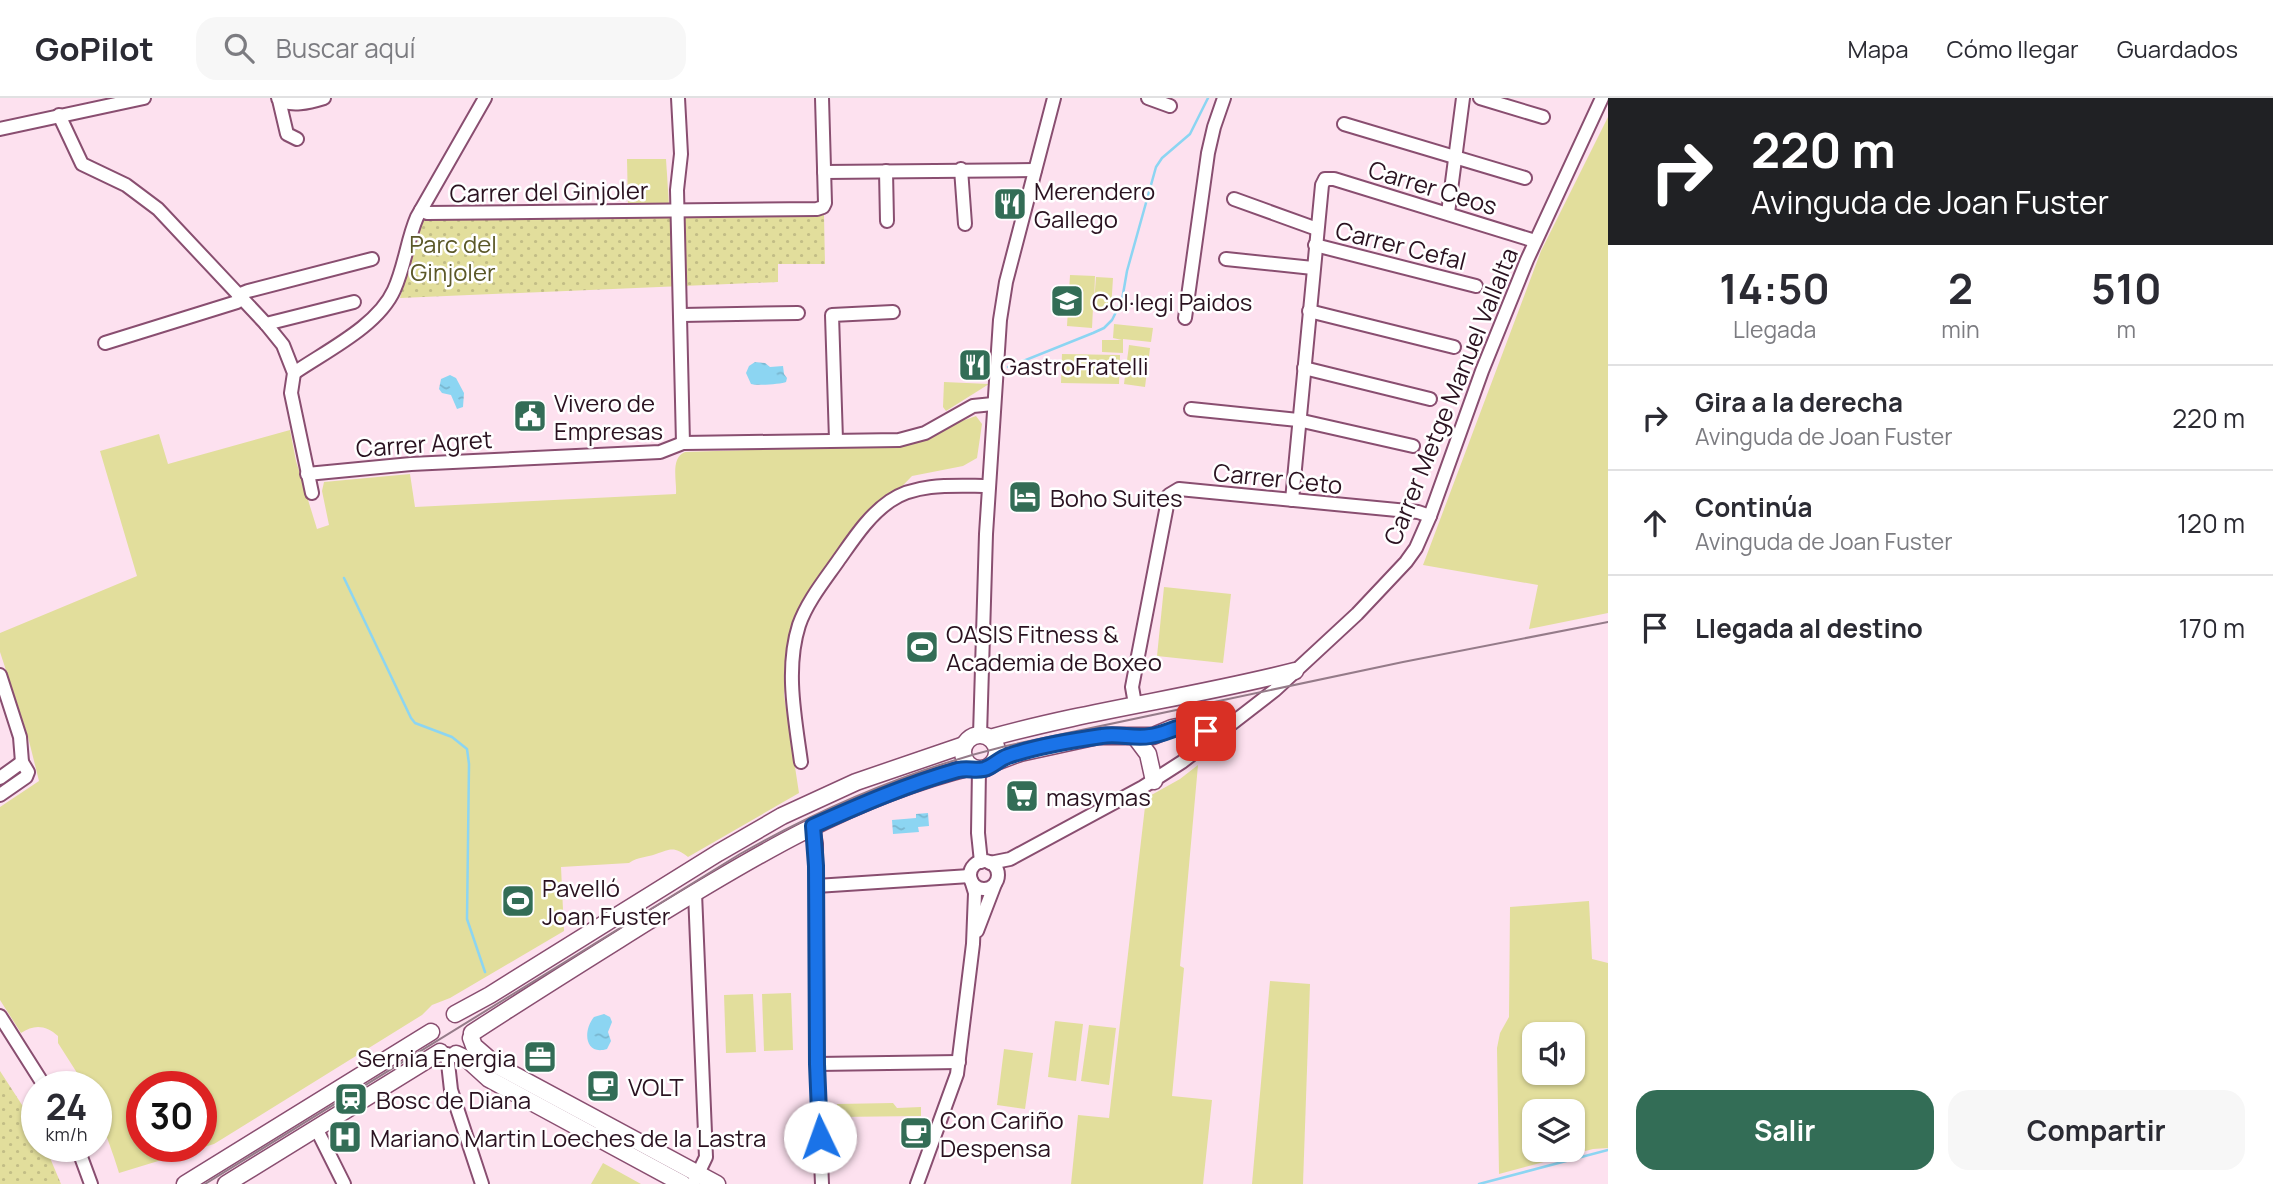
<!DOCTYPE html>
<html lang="es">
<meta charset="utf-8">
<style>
body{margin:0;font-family:Manrope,sans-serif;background:#f7f7f7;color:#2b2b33;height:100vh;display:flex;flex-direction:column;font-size:26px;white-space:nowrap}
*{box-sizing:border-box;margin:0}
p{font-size:23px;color:#7c7c81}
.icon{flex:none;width:38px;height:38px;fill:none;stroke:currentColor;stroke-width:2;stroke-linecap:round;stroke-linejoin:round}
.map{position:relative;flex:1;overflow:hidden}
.details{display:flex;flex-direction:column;background:#fff;width:665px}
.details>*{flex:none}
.top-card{background:#202124;color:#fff;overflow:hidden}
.fabs{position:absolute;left:1522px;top:924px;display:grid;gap:14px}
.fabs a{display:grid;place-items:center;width:63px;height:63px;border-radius:14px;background:#fff;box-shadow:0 2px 5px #0004;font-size:35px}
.speed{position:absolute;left:21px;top:973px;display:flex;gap:14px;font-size:35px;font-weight:700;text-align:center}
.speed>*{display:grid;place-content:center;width:91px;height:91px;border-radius:50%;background:#fff;box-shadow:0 2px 5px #0004;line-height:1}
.speed small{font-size:18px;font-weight:400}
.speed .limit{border:10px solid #d22;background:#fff;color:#111}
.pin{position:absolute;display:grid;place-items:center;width:60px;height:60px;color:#fff;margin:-30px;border-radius:14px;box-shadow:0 4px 10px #0006}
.me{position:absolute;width:77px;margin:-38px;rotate:357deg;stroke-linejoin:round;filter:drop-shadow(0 0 5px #0008)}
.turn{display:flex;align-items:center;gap:24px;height:147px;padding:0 28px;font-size:32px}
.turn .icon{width:91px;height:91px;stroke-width:2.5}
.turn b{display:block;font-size:49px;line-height:60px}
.eta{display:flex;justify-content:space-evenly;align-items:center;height:119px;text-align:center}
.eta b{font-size:42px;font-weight:700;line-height:49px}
.primary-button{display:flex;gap:14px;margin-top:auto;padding:14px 28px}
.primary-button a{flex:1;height:80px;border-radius:21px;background:#336d56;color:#fff;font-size:28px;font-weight:700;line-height:80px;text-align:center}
.primary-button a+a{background:#f7f7f7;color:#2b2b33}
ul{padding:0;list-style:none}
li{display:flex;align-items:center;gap:21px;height:105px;padding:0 28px;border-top:2px solid #e1e1e2}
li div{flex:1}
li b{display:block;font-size:26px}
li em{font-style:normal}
header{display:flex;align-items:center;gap:42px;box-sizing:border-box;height:98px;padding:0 35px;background:#fff;border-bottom:2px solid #e1e1e2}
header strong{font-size:33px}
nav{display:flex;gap:38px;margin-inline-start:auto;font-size:24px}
.search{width:490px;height:63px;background:#f7f7f7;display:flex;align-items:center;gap:18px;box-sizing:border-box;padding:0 24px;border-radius:21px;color:#7c7c81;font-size:26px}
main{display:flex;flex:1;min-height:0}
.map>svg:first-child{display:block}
</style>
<header>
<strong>GoPilot</strong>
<div class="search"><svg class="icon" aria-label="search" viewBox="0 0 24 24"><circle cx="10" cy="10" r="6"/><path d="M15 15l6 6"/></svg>Buscar aquí</div>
<nav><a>Mapa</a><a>Cómo llegar</a><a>Guardados</a></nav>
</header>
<main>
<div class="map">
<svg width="1608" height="1086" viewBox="0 0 1608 1086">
<defs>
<pattern id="park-dots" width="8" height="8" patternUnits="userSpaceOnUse" patternTransform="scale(1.75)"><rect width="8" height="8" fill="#e2de9c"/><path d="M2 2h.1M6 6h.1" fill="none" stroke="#c2bd86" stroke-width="1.8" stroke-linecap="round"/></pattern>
<pattern id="water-ripples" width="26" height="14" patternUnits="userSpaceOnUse" patternTransform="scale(1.75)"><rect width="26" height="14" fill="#8cd5f2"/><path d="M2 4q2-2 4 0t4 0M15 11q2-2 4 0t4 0" fill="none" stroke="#79b6cf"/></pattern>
</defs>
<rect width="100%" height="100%" fill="#fde1ef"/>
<g fill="#e2de9c" fill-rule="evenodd">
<polygon points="1608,19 1608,515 1529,531 1538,487 1423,467 1541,153"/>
<polygon points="627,61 666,61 669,107 628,109"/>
<polygon points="1070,177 1095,178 1094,206 1096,179 1113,180 1111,211 1093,210 1092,230 1067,228"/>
<polygon points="1114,226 1153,230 1151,244 1123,241 1123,255 1102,254 1102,242 1122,242 1113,240"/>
<polygon points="1129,247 1150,250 1145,289 1124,286"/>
<polygon points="1062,256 1120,257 1119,286 1061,285"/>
<polygon points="944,284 989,286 946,313 943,309"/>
<path d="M 976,318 L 982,326 L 977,360 L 963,368 L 912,378 L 849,443 L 803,502 L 792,528 L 784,597 L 799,695 L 688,759 C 674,748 671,751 656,756 C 646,760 639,758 629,765 L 561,769 L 564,833 L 450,900 L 432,907 L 422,917 L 214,1046 L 119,1075 C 111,1046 96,1018 96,989 L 86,989 L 58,945 L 58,938 C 46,927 34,926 21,935 L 0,902 L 0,709 L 39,683 L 28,639 L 0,554 L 0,535 L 137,478 L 100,353 L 159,336 L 168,366 L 290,332 L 296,363 L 317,431 L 329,427 L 322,393 L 324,384 L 410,376 L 415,409 L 676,396 C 677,383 670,360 685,354 L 907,347 L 942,330 ZM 142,989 L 201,989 L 201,1048 L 142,1048 Z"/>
<polygon points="1164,489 1231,496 1223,565 1157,558"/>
<polygon points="1198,667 1180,868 1184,870 1172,998 1212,1002 1203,1086 1071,1086 1078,1017 1109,1020 1146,700 1180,681"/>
<path d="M 1589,803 L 1592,861 L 1608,865 L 1608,1050 L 1593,1051 L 1499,1076 L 1497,950 L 1500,935 L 1509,919 L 1510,809 ZM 1535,936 L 1573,936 L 1573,975 L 1535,975 ZM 1535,1013 L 1573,1013 L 1573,1052 L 1535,1052 Z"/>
<polygon points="1270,883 1310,886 1303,1086 1252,1086"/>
<polygon points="791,895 793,952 764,953 762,896"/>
<polygon points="753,896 756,954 726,955 724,897"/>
<polygon points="1055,923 1083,926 1076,983 1048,979"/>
<polygon points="1089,927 1116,930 1109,987 1081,983"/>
<polygon points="1004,951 1033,955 1025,1011 997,1007"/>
<polygon points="893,1005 897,1010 921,1009 921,1018 836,1019 837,1006"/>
<polygon points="603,1065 641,1086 591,1086"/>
</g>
<g fill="url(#park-dots)">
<polygon points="824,117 825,166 778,166 778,184 400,200 422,119"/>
<polygon points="0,973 37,1030 37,1048 45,1048 61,1086 0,1086"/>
</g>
<g fill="url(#water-ripples)">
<path d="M 755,264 L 765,265 L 770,269 L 783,268 L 784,276 L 787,280 L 786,284 C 782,286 756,288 751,286 L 746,275 L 749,268 Z"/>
<polygon points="450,277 456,280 464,295 463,309 457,311 451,297 442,295 439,291 441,281"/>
<polygon points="928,715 929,728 918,729 919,734 893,736 892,722 916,720 916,716"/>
<path d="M 604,916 L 610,919 L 612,924 L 608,934 L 611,943 L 607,951 C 584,958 583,932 594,919 Z"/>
</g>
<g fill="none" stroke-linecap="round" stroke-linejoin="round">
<g stroke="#8cd5f2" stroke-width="2.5">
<polyline points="1008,269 1093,235 1104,230 1112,222 1122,202 1127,173 1156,69 1162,60 1190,36 1208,0"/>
<polyline points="344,480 411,620 415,625 452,639 467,651 469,666 467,821 485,874"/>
<polyline points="1479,1086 1608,1052"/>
</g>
<defs>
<g id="minor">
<path d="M 278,0 C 289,10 311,4 324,0"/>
<polyline points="678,0 681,56 677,92 683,345"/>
<polyline points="1148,0 1170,8"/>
<polyline points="1480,0 1543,19"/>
<polyline points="279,2 287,36 297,41"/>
<polyline points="59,17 82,66 126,87 158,111 266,226 283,247 294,275 291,295 312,395"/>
<polyline points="1344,26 1525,80"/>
<polyline points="0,31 144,0"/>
<polyline points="961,71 965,126"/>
<polyline points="886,73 887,123"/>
<polyline points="824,74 1035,72"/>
<polyline points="1234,101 1317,131"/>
<polyline points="421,112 427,115 817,111 823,109 825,105 822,0"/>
<polyline points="1448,115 1463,0"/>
<polyline points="1315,147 1476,188"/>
<polyline points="1226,161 1313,170"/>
<polyline points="238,197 248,193 372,161"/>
<polyline points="1309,213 1454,249"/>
<polyline points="682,217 798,215"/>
<polyline points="1185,220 1208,55 1214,29 1224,0"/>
<polyline points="266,226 354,204"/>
<polyline points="105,245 237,204 241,201"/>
<polyline points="1304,270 1430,301"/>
<path d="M 294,275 C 326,253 378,228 394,192 C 405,168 407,142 417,119 L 485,0"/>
<polyline points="1191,311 1298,322 1413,348"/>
<polyline points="836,342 832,217 893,214"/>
<polyline points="307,376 411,366 660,354 683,345 899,342 925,335 973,308 993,306"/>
<polyline points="1292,402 1322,87 1325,81 1334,81 1535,143"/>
<polyline points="0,577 20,639 22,664 28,674 26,679 0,697"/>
<polyline points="1135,606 1132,589 1169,397 1179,391 1418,414 1430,418"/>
<polyline points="980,637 986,436 1000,222 1006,184 1054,0"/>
<path d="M 801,664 C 795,620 785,571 799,527 C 807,504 824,483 838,463 C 853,442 868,418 890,403 C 917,384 958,388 989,388"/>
<polyline points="979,671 978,735 981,764"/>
<polyline points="0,680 22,664"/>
<polyline points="813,728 816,746 817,966 822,1086"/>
<circle cx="984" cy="777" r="14"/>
<polyline points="990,765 1010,761 1143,689 1182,664 1275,592 1357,516 1406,464 1416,450 1430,418 1482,273 1527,162 1602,0"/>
<polyline points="816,788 970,778"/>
<polyline points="977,833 995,786"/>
<polyline points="0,918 45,989"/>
<polyline points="447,956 451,992 482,1086"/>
<polyline points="817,966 959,964"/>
<polyline points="316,1030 344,1086"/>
<polyline points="77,1048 91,1086"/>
<polyline points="693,1086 706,1059 695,795"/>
<polyline points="917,1086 957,976 973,846 975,795 971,782"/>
</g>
<g id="major">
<circle cx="980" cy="654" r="17"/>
<path d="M 990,640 C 1090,612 1194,599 1295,573"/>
<polyline points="1136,640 1148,656 1154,683"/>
<polyline points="993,665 1020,655 1098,638 1153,638 1172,630 1187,627 1200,629 1214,640"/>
<polyline points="455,916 490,897 718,755 782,718 856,684 964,647"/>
<path d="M 472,935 C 530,897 588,861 647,824 C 749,761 853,698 971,669"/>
<polyline points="471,940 474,948 496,967 717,1086"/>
<polyline points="456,956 467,961 489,981 683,1086"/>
<polyline points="185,1086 431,934"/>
<polyline points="226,1086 440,954"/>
</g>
</defs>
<use href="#minor" stroke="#894e70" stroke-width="16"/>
<use href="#major" stroke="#894e70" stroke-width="19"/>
<use href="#minor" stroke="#fff" stroke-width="12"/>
<use href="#major" stroke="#fff" stroke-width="16"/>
<path stroke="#957b89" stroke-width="2" d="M 205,1086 L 740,756 C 825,708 912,671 1006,648 L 1403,564 L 1608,524"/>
</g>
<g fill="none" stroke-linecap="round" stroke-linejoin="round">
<defs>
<path id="route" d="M 820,1039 L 817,966 L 816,768 L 813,728 C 860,707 908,686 958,672 C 968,670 975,673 984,671 C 992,669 999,661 1008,658 C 1034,649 1074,642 1102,638 C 1118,635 1134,641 1150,638 C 1170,636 1185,620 1206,633"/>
</defs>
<use href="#route" stroke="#114b97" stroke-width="18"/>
<use href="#route" stroke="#1a73e8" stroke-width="12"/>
</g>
<defs>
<symbol id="restaurant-square" viewBox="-11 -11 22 22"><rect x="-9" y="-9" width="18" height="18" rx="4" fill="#336d56" stroke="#fff"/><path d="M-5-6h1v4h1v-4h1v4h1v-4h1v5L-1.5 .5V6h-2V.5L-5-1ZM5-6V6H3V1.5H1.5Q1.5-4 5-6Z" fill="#fff"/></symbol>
<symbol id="school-square" viewBox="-11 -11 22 22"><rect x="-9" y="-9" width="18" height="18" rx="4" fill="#336d56" stroke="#fff"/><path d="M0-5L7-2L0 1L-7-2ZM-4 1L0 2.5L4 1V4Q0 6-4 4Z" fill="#fff"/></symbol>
<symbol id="civic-square" viewBox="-11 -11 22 22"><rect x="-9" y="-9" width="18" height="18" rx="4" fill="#336d56" stroke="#fff"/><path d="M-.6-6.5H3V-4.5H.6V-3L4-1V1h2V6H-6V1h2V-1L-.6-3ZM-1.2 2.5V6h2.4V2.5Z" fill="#fff"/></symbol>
<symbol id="hotel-square" viewBox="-11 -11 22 22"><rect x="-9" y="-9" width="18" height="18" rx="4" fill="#336d56" stroke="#fff"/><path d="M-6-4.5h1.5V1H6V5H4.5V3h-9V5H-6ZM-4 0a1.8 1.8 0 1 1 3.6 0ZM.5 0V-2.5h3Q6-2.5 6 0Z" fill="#fff"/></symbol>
<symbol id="stadium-square" viewBox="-11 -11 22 22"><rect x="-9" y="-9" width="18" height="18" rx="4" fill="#336d56" stroke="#fff"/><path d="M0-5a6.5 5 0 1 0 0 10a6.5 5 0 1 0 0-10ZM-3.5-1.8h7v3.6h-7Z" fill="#fff"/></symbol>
<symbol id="supermarket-square" viewBox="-11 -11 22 22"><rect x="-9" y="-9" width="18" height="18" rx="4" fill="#336d56" stroke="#fff"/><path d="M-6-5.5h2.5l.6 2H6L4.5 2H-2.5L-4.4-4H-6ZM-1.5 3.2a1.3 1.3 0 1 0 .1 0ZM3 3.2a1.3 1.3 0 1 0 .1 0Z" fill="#fff"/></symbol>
<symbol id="office-square" viewBox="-11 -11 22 22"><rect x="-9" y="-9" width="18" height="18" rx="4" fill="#336d56" stroke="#fff"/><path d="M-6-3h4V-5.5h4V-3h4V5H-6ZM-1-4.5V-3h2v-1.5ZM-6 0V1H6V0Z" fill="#fff"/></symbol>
<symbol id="cafe-square" viewBox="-11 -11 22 22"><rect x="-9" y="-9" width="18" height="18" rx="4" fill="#336d56" stroke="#fff"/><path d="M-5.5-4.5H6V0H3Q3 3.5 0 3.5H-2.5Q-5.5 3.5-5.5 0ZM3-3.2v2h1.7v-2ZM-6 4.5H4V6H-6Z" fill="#fff"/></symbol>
<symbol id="station-square" viewBox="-11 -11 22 22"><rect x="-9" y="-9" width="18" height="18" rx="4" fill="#336d56" stroke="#fff"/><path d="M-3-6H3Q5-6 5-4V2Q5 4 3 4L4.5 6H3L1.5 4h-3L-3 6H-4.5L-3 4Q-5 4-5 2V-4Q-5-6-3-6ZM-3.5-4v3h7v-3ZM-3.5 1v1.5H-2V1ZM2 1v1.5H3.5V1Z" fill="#fff"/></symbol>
<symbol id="hospital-square" viewBox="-11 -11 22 22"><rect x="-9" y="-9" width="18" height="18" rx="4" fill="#336d56" stroke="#fff"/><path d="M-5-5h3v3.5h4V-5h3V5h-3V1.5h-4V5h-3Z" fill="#fff"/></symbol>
</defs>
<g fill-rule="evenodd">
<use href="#restaurant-square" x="991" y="87" width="38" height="38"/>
<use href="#school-square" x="1048" y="184" width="38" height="38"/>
<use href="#restaurant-square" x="956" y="248" width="38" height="38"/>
<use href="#civic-square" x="511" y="299" width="38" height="38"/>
<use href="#hotel-square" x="1006" y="380" width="38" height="38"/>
<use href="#stadium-square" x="903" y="530" width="38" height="38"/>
<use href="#supermarket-square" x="1003" y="679" width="38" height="38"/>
<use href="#stadium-square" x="499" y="784" width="38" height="38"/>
<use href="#office-square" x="521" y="940" width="38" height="38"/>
<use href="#cafe-square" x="584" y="969" width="38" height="38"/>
<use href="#station-square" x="332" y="982" width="38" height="38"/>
<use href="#cafe-square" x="897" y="1016" width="38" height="38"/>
<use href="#hospital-square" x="326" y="1020" width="38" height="38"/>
</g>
<g text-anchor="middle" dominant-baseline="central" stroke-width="5" stroke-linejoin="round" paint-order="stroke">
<g font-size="24" fill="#2a1220" stroke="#fff">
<text transform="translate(1433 89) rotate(17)">Carrer Ceos</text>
<text transform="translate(549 93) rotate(-1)">Carrer del Ginjoler</text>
<text transform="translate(1401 147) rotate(14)">Carrer Cefal</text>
<text transform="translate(1450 298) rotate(-68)">Carrer Metge Manuel Vallalta</text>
<text transform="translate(424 345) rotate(-4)">Carrer Agret</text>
<text transform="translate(1278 380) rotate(6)">Carrer Ceto</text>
</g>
<g font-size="24" fill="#2a1220" stroke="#fff" text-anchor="start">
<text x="1034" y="92">Merendero<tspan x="1034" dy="28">Gallego</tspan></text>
<text x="1092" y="203">Col·legi Paidos</text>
<text x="1000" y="267">GastroFratelli</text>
<text x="554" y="304">Vivero de<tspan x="554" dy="28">Empresas</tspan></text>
<text x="1050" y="399">Boho Suites</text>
<text x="946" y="535">OASIS Fitness &amp;<tspan x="946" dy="28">Academia de Boxeo</tspan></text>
<text x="1046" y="698">masymas</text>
<text x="542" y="789">Pavelló<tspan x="542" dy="28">Joan Fuster</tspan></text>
<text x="516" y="959" text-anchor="end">Sernia Energia</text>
<text x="628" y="988">VOLT</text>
<text x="376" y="1001">Bosc de Diana</text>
<text x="940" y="1021">Con Cariño<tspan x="940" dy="28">Despensa</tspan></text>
<text x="370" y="1039">Mariano Martin Loeches de la Lastra</text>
</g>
<g font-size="24" fill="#5b5828" stroke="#fff">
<text x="453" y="145">Parc del<tspan x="453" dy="28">Ginjoler</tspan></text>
</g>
</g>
</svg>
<div class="fabs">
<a><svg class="icon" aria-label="sound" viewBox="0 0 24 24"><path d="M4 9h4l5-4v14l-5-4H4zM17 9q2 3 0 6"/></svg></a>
<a><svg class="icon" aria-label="layers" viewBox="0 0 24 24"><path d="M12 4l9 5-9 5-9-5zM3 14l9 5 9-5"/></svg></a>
</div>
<div class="speed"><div>24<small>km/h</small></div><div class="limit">30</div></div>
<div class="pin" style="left:1206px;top:633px;background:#d93025"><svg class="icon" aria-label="arrive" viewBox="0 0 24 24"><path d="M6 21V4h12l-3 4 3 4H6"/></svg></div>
<svg class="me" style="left:820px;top:1039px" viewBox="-20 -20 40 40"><circle r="19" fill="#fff"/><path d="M0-13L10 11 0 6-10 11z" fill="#1a73e8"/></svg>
</div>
<section class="details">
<div class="top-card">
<div class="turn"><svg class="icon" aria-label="right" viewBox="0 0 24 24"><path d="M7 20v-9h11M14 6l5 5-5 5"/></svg><div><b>220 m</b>Avinguda de Joan Fuster</div></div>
</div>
<div class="eta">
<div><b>14:50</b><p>Llegada</p></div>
<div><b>2</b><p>min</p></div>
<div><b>510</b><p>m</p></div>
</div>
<ul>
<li><svg class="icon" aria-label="right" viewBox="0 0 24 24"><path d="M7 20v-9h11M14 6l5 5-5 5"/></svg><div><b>Gira a la derecha</b><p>Avinguda de Joan Fuster</p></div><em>220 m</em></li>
<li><svg class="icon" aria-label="ahead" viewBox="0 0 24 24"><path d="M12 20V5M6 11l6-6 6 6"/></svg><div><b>Continúa</b><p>Avinguda de Joan Fuster</p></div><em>120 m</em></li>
<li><svg class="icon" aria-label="arrive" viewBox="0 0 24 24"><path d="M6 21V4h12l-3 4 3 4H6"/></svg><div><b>Llegada al destino</b></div><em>170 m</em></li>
</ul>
<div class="primary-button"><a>Salir</a><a>Compartir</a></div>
</section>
</main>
